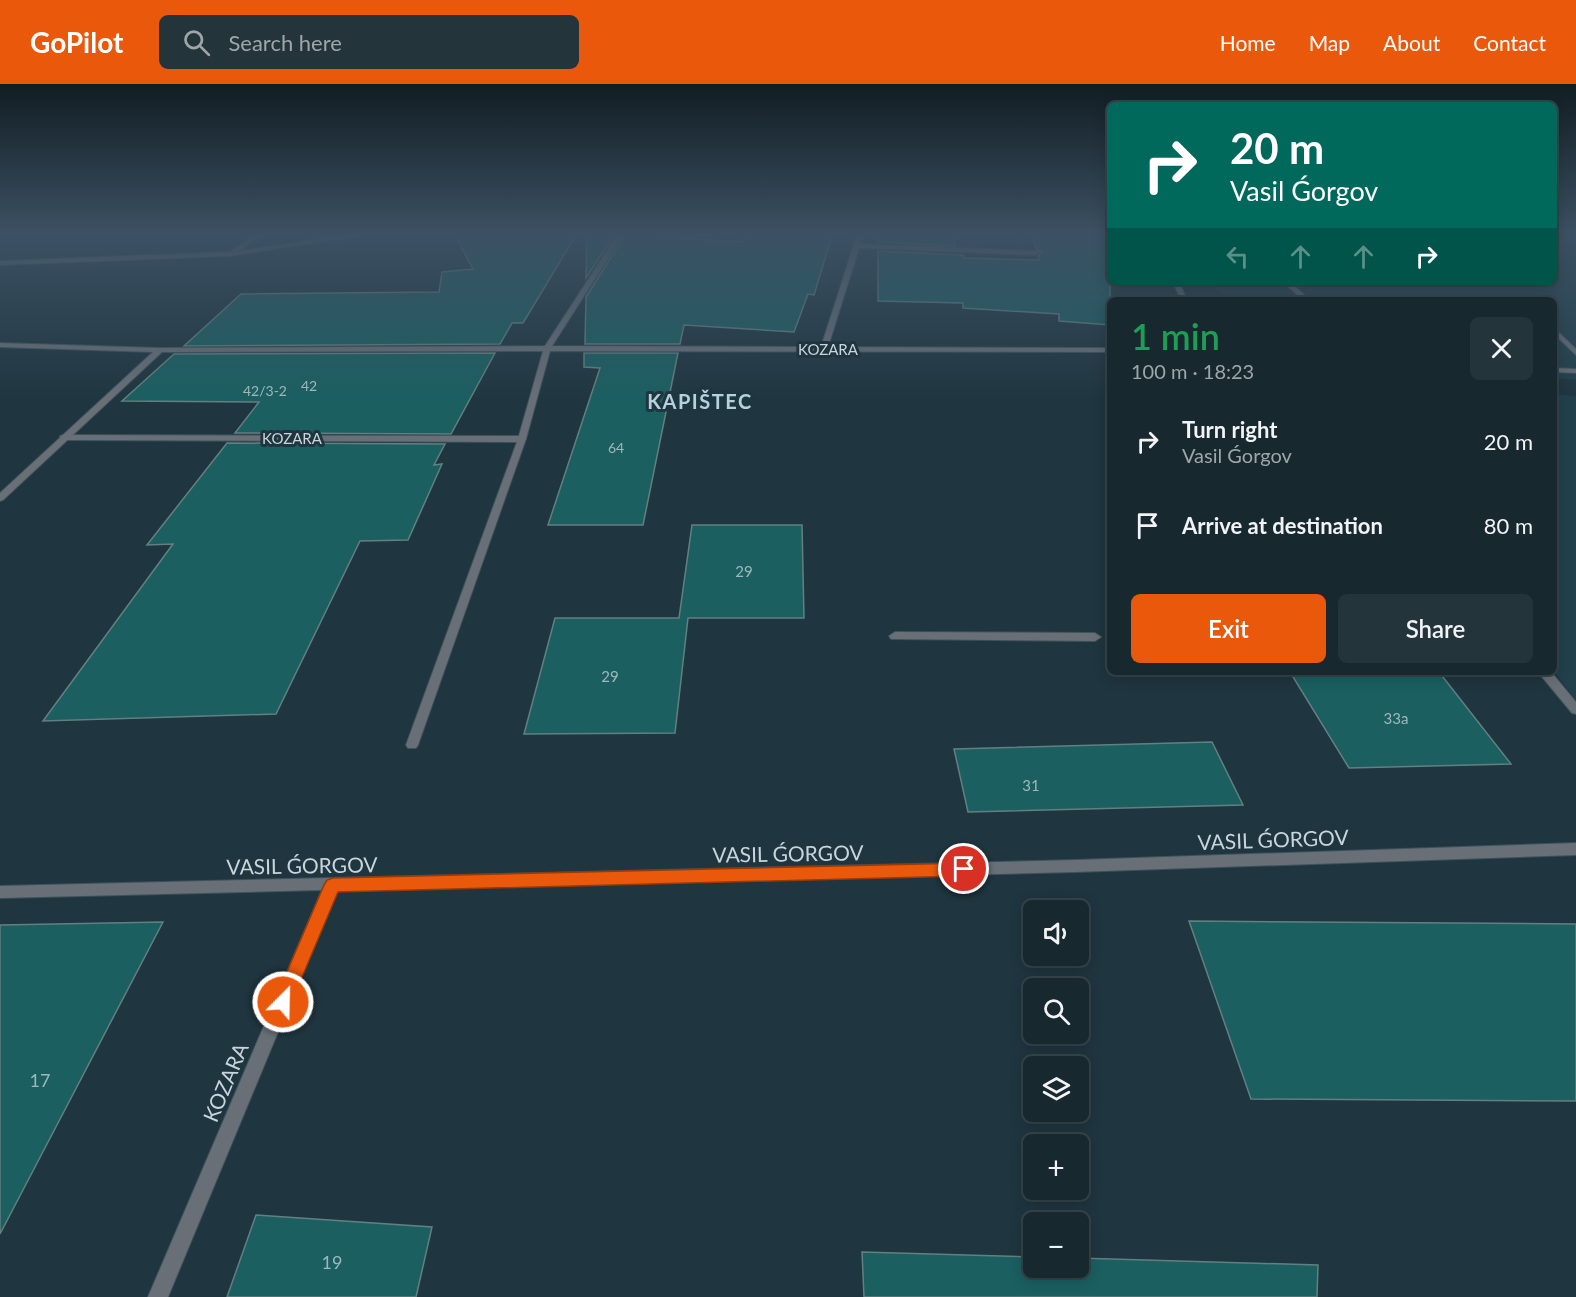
<!DOCTYPE html>
<meta charset="utf-8">
<style>
body{margin:0;font-family:Lato,sans-serif;background:#24343b;color:#f1f3f6;height:100vh;display:flex;flex-direction:column;font-size:22px;white-space:nowrap}
*{box-sizing:border-box;margin:0}
p{font-size:20px;color:#9ea6aa}
.icon{flex:none;width:33px;height:33px;fill:none;stroke:currentColor;stroke-width:2;stroke-linecap:round;stroke-linejoin:round}
.map{position:relative;flex:1;overflow:hidden}
.panel{position:absolute;left:1107px;top:213px;width:450px;height:378px;display:flex;flex-direction:column;background:#17282f;border-radius:9px;box-shadow:0 3px 15px #0003,0 0 0 2px #36444b}
.panel>*{flex:none}
.hud{position:absolute;left:1107px;top:18px;width:450px;height:183px;border-radius:9px;box-shadow:0 3px 15px #0003,0 0 0 2px #36444b;background:#00695c;color:#fff;overflow:hidden}
.buttons{position:absolute;left:1023px;top:816px;display:grid;gap:12px}
.buttons a{display:grid;place-items:center;width:66px;height:66px;border-radius:9px;background:#17282f;box-shadow:0 3px 15px #0003,0 0 0 2px #36444b;font-size:30px}
.pin{position:absolute;display:grid;place-items:center;width:51px;height:51px;color:#fff;margin:-26px;border:3px solid #fff;border-radius:50%;box-shadow:0 2px 6px #0007}
.me{position:absolute;width:66px;margin:-33px;rotate:23deg;stroke-linejoin:round;filter:drop-shadow(0 0 4px #0008)}
.turn{display:flex;align-items:center;gap:21px;height:126px;padding:0 24px;font-size:27px}
.turn .icon{width:78px;height:78px;stroke-width:2.5}
.turn b{display:block;font-size:42px;line-height:51px}
.lanes{display:flex;align-items:center;height:57px;padding:0 24px;background:#0003;justify-content:center;gap:30px;direction:ltr}
.lanes .off{opacity:.35}
.round{display:grid;place-items:center;flex:none;width:63px;height:63px;border-radius:9px;background:#24343b}
.head{display:flex;align-items:center;justify-content:space-between;height:102px;padding:0 24px}
h1{font-size:36px;font-weight:600;line-height:45px;color:#1e9e55}
.cta{display:flex;gap:12px;margin-top:auto;padding:12px 24px}
.cta a{flex:1;height:69px;border-radius:9px;background:#ea580c;color:#fff;font-size:24px;font-weight:600;line-height:69px;text-align:center}
.cta a+a{background:#24343b;color:#f1f3f6}
ul{padding:0;list-style:none}
li{display:flex;align-items:center;gap:18px;height:84px;padding:0 24px}
li div{flex:1}
li b{display:block;font-size:22px}
li em{font-style:normal}
header{display:flex;align-items:center;gap:36px;box-sizing:border-box;height:84px;padding:0 30px;background:#ea580c;color:#fff}
header strong{font-size:28px}
nav{display:flex;gap:33px;margin-inline-start:auto;font-size:21px}
.search{width:420px;height:54px;background:#24343b;display:flex;align-items:center;gap:15px;box-sizing:border-box;padding:0 21px;border-radius:9px;color:#9ea6aa;font-size:22px}
.map>svg:first-child{display:block}
</style>
<header>
<strong>GoPilot</strong>
<div class="search"><svg class="icon" aria-label="search" viewBox="0 0 24 24"><circle cx="10" cy="10" r="6"/><path d="M15 15l6 6"/></svg>Search here</div>
<nav><a>Home</a><a>Map</a><a>About</a><a>Contact</a></nav>
</header>
<div class="map">
<svg width="1576" height="1213" viewBox="0 0 1576 1213">
<rect width="100%" height="100%" fill="#1f353f"/>
<g fill="#21404c">
<polygon points="1554,148 1576,148 1576,296 1554,294 1554,216 1229,216 1210,198 1554,198"/>
<polygon points="1554,310 1576,312 1576,616 1554,587"/>
</g>
<g fill="#1b5f61" stroke="#638080" stroke-width="1.5">
<polygon points="453,148 578,148 523,239 512,239 500,260 184,262 241,210 439,208 442,188 473,185"/>
<polygon points="587,148 616,148 586,194"/>
<polygon points="627,148 662,148 663,153 743,158 749,148 833,148 814,211 808,210 794,248 684,241 680,260 585,260 586,213"/>
<polygon points="878,148 953,148 955,162 878,158"/>
<polygon points="1032,148 1110,148 1110,241 1059,237 1059,230 963,224 963,219 878,217 878,167 963,171 964,174 1039,176 1038,173 1041,168 1036,165"/>
<polygon points="495,269 451,350 235,349 259,318 122,317 174,270"/>
<polygon points="584,269 678,269 643,441 548,441 600,284 584,283"/>
<polygon points="227,359 445,360 434,381 442,380 408,456 360,457 276,630 43,637 173,460 147,461"/>
<polygon points="692,441 802,441 804,534 688,534 675,649 524,650 555,534 679,534"/>
<polygon points="1290,588 1439,588 1511,680 1349,684"/>
<polygon points="1212,658 1243,721 968,728 954,665"/>
<polygon points="1189,837 1576,840 1576,1017 1251,1015"/>
<polygon points="163,838 0,1150 0,841"/>
<polygon points="256,1131 432,1143 416,1213 227,1213"/>
<polygon points="862,1168 1034,1173 1034,1184 1078,1184 1078,1174 1318,1181 1317,1213 864,1213"/>
</g>
<g fill="none" stroke-linecap="round" stroke-linejoin="round">
<defs>
<g id="lane">
<polygon points="1283,198 1290,198 1310,216 1303,216"/>
<polygon points="1554,244 1576,265 1576,271 1554,250"/>
<polygon points="1554,284 1576,285 1576,289 1554,288"/>
<polygon points="63,351 522,352 526,355 522,358 60,356 60,352"/>
<polygon points="895,548 1095,549 1101,553 1095,557 891,555 889,552"/>
</g>
<g id="street">
<polygon points="259,148 266,148 238,167 370,148 385,148 230,172 0,181 0,177 230,168"/>
<polygon points="619,148 625,148 552,262 821,263 858,148 864,148 860,160 1036,167 1039,169 1036,171 859,164 828,263 1110,264 1110,268 550,267 526,355 418,661 416,664 408,664 406,661 518,355 543,267 162,268 3,416 0,417 0,409 153,268 0,263 0,259 160,264 545,262"/>
<polygon points="1173,198 1179,198 1187,216 1181,216"/>
<polygon points="1538,588 1551,588 1576,618 1576,630 1572,629"/>
<polygon points="1576,759 1576,771 1075,788 337,806 168,1213 148,1213 322,806 0,814 0,802 1075,776"/>
</g>
</defs>
<use href="#lane" stroke="#3d525b" stroke-width="2"/>
<use href="#street" stroke="#3d525b" stroke-width="2"/>
<use href="#lane" fill="#696f77" fill-rule="evenodd"/>
<use href="#street" fill="#696f77" fill-rule="evenodd"/>
</g>
<linearGradient id="sky" x2="0" y2="1"><stop stop-color="#111d23"/><stop offset="0.47" stop-color="#3c5163"/><stop offset="1" stop-color="#3c5163" stop-opacity="0"/></linearGradient>
<rect width="1576" height="318" fill="url(#sky)"/>
<polygon fill="#ea580c" stroke="#983908" stroke-width="1.5" points="964,779 969,781 972,785 969,790 964,792 338,808 289,924 283,927 276,924 274,918 324,801 327,796 333,794"/>
<g text-anchor="middle" dominant-baseline="central" stroke-width="6" stroke-linejoin="round" paint-order="stroke">
<g font-size="14" fill="#9db8bc">
<text x="309" y="301">42</text>
<text x="265" y="306">42/3-2</text>
<text x="616" y="363">64</text>
</g>
<g font-size="15" fill="#c8d5db" stroke="#1f353f">
<text x="828" y="265">KOZARA</text>
<text x="292" y="354">KOZARA</text>
</g>
<g font-size="15" fill="#9db8bc">
<text x="744" y="487">29</text>
<text x="610" y="592">29</text>
<text x="1396" y="634">33a</text>
<text x="1031" y="701">31</text>
</g>
<g font-size="18" fill="#9db8bc">
<text x="40" y="996">17</text>
<text x="332" y="1178">19</text>
</g>
<g font-size="20" font-weight="bold" letter-spacing="1.5" fill="#b6d0dc" stroke="#1f353f">
<text x="700" y="317">KAPIŠTEC</text>
</g>
<g font-size="21" fill="#c8d5db" stroke="#1f353f">
<text transform="translate(1273 755) rotate(-2)">VASIL ǴORGOV</text>
<text transform="translate(788 769) rotate(-1)">VASIL ǴORGOV</text>
<text transform="translate(302 781) rotate(-1)">VASIL ǴORGOV</text>
<text transform="translate(225 998) rotate(-67)">KOZARA</text>
</g>
</g>
</svg>
<div class="buttons">
<a><svg class="icon" aria-label="sound" viewBox="0 0 24 24"><path d="M4 9h4l5-4v14l-5-4H4zM17 9q2 3 0 6"/></svg></a>
<a><svg class="icon" aria-label="search" viewBox="0 0 24 24"><circle cx="10" cy="10" r="6"/><path d="M15 15l6 6"/></svg></a>
<a><svg class="icon" aria-label="layers" viewBox="0 0 24 24"><path d="M12 4l9 5-9 5-9-5zM3 14l9 5 9-5"/></svg></a>
<a>+</a>
<a>−</a>
</div>
<div class="pin" style="left:964px;top:785px;background:#d93025"><svg class="icon" aria-label="arrive" viewBox="0 0 24 24"><path d="M6 21V4h12l-3 4 3 4H6"/></svg></div>
<svg class="me" style="left:283px;top:918px" viewBox="-20 -20 40 40"><circle r="17" fill="#ea580c" stroke="#fff" stroke-width="3"/><path d="M0-11L8 9 0 5-8 9z" fill="#fff"/></svg>
<div class="hud">
<div class="turn"><svg class="icon" aria-label="right" viewBox="0 0 24 24"><path d="M7 20v-9h11M14 6l5 5-5 5"/></svg><div><b>20 m</b>Vasil Ǵorgov</div></div>
<div class="lanes"><svg class="icon off" aria-label="left" viewBox="0 0 24 24"><path d="M17 20v-9H6M10 6l-5 5 5 5"/></svg><svg class="icon off" aria-label="ahead" viewBox="0 0 24 24"><path d="M12 20V5M6 11l6-6 6 6"/></svg><svg class="icon off" aria-label="ahead" viewBox="0 0 24 24"><path d="M12 20V5M6 11l6-6 6 6"/></svg><svg class="icon" aria-label="right" viewBox="0 0 24 24"><path d="M7 20v-9h11M14 6l5 5-5 5"/></svg></div>
</div>
<section class="panel">
<div class="head"><div><h1>1 min</h1><p>100 m · 18:23</p></div><a class="round"><svg class="icon" aria-label="close" viewBox="0 0 24 24"><path d="M6 6l12 12M18 6L6 18"/></svg></a></div>
<ul>
<li><svg class="icon" aria-label="right" viewBox="0 0 24 24"><path d="M7 20v-9h11M14 6l5 5-5 5"/></svg><div><b>Turn right</b><p>Vasil Ǵorgov</p></div><em>20 m</em></li>
<li><svg class="icon" aria-label="arrive" viewBox="0 0 24 24"><path d="M6 21V4h12l-3 4 3 4H6"/></svg><div><b>Arrive at destination</b></div><em>80 m</em></li>
</ul>
<div class="cta"><a>Exit</a><a>Share</a></div>
</section>
</div>
